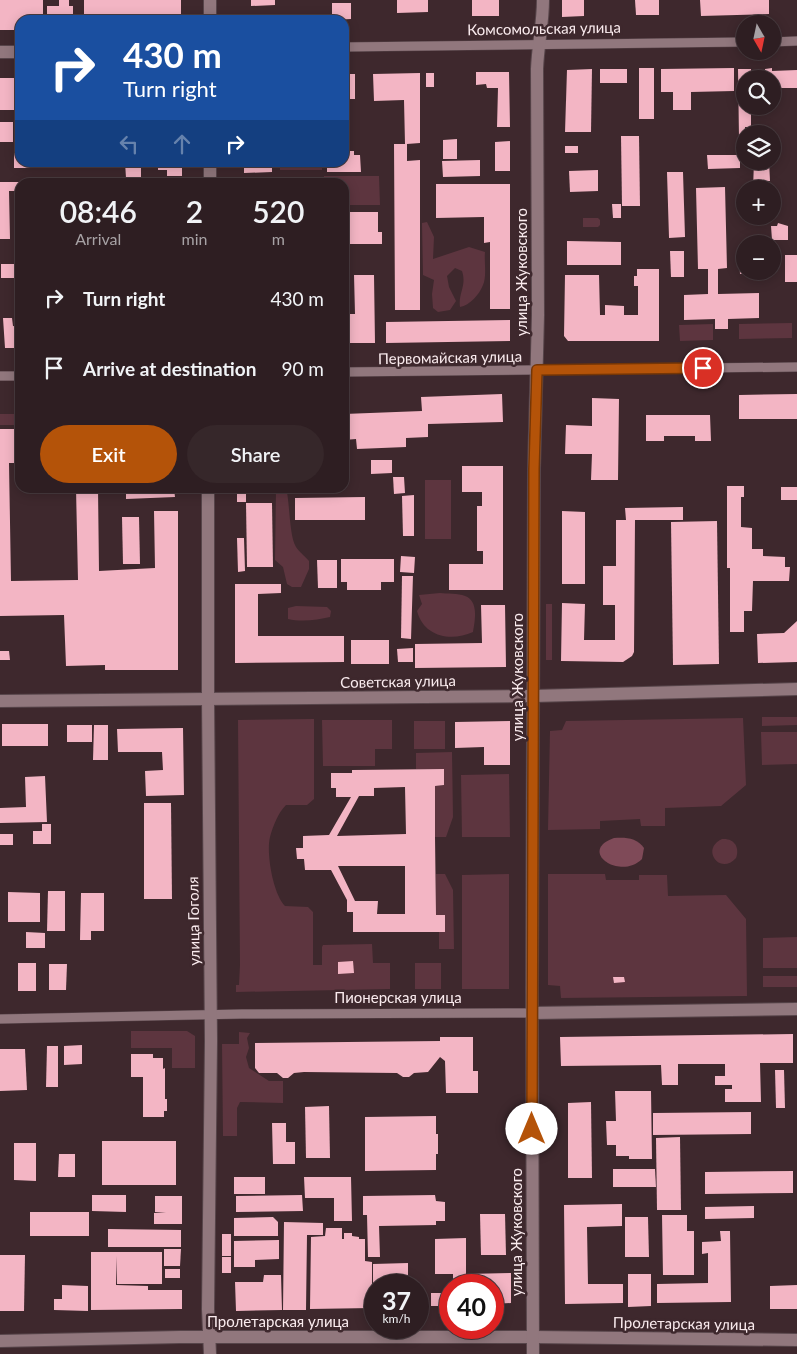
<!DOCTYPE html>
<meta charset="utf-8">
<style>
body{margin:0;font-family:Lato,sans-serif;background:#36272a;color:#f1f3f6;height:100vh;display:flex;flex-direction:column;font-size:19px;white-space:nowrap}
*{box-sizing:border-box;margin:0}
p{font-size:16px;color:#a7a2a5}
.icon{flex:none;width:28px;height:28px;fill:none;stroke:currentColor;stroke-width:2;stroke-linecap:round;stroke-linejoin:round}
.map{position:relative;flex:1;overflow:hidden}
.panel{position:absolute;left:15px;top:178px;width:334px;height:315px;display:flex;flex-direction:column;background:#2e1e22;border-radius:15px;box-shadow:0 2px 12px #0003,0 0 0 1px #493c40}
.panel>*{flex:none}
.guide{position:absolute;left:15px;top:15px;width:334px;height:152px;border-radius:15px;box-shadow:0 2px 12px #0003,0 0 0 1px #493c40;background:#1a4fa0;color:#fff;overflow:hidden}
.needle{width:32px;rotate:171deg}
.controls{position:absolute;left:736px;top:15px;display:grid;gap:10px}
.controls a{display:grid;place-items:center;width:45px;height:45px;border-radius:50%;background:#2e1e22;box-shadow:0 2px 12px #0003,0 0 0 1px #493c40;font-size:25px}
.speed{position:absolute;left:364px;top:1274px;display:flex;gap:10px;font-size:25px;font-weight:700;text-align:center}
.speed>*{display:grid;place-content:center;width:65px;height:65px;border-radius:50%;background:#2e1e22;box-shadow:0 2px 12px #0003,0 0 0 1px #493c40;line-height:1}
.speed small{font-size:12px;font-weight:400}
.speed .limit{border:8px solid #d22;background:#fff;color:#111}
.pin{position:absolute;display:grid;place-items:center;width:42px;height:42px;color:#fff;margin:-21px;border:2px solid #fff;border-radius:50%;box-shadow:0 1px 5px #0007}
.me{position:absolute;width:55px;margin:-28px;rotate:0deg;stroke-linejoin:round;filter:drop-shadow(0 0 4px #0008)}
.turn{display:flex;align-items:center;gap:18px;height:105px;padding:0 25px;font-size:22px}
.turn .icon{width:65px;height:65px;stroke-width:2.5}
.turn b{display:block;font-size:35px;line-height:42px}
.lanes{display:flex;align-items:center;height:48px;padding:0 25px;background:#0003;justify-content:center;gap:25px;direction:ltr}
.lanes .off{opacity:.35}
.eta{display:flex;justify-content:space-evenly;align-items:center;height:85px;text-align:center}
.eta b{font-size:30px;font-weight:600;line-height:35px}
.action{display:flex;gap:10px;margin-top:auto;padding:10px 25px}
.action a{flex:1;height:58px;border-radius:30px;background:#b45309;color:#fff;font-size:20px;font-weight:600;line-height:58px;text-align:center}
.action a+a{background:#36272a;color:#f1f3f6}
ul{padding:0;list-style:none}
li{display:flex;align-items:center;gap:15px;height:70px;padding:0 25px}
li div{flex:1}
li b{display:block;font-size:19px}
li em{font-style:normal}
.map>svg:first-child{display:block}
</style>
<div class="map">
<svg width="797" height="1354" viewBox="0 0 797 1354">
<rect width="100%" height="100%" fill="#3e282d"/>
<g fill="#5d353f">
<rect x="280" y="163" width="42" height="7"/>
<polygon points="324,176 379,176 380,205 344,205 344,182 324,182"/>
<polygon points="583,218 598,218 600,220 600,225 598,227 583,227"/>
<path d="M 427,222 L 434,237 L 433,259 L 469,247 L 485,252 C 484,261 487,276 483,285 C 479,295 470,305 460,307 C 458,293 467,286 462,271 L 455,268 L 447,276 L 449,287 L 456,301 L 450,310 L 438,312 L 433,308 L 432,294 L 434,280 L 423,275 L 422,223 Z"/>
<polygon points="792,323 792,338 739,339 739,324"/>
<polygon points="713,324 713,340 680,341 679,325"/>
<polygon points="20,414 20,425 0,425 0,414"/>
<rect x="425" y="480" width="26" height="59"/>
<path d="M 286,488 C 290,502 289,536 296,547 C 299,552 305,556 309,561 L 309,569 L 301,587 L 292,587 L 287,584 L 283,567 L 275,560 L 276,489 Z"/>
<path d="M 440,593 C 447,594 458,593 465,596 C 479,601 475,621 473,632 C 451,642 424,637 417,611 L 422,604 L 419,595 Z"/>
<rect x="546" y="604" width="6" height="56"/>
<path d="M 296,606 L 327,607 L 331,611 L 330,617 C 318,620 301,622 288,619 L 288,608 Z"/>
<polygon points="762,717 797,717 797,725 762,726"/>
<polygon points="743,718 746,785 721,806 665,808 665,826 641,826 640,819 600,821 600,829 548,830 550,731 562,730 566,721"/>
<path d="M 314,719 L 314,799 L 307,805 L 286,805 C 278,813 273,826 270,837 C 266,853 273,894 285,906 L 308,907 L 313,912 L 313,965 L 322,965 L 322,947 L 323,945 L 372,944 L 373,963 L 390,963 L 390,989 L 236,992 L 236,985 L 239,985 L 240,965 L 238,720 Z"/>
<polygon points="322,720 392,720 392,749 375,749 375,766 323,766"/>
<rect x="414" y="721" width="31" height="28"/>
<polygon points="761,732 797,732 797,764 762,765"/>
<polygon points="452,752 453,817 446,837 435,837 435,786 444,785 444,769 416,769 416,753"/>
<polygon points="509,774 510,837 462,837 461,775"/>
<path d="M 722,839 C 734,838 740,847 736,858 C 720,876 700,849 722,839 Z"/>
<polygon points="436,874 445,874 453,890 454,949 439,949 439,931 436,915"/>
<polygon points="509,874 509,989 462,989 462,875"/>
<polygon points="548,874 605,874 606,880 639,880 639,875 667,875 668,896 726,895 746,919 747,996 561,998 560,986 548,985"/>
<polygon points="797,937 797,968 763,968 763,938"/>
<rect x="415" y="963" width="26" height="26"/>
<rect x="763" y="976" width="34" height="11"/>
<polygon points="131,1031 187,1031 195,1036 195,1068 172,1068 172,1048 131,1048"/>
<polygon points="239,1032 250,1033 247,1038 249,1048 246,1057 249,1068 269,1081 283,1081 283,1103 240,1102 237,1108 237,1136 223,1136 222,1044 239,1044"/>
</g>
<path fill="#7f4a58" d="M 614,838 C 626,837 637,838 644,848 L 642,859 C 620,881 577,851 614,838 Z"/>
<g fill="#f3b5c4" fill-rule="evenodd">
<polygon points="0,0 43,0 43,20 20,20 20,30 0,30"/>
<polygon points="59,0 69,0 69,6 73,6 73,20 47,20 47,6 59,6"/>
<rect x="84" y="0" width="97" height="20"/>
<polygon points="251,0 275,0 275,5 251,6"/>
<polygon points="397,0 428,0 428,12 397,13"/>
<rect x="472" y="0" width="27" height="16"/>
<polygon points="562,0 584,0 584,16 562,17"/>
<polygon points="635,0 659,0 659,15 636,15"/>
<polygon points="700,0 769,0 769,14 701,16"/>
<polygon points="332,3 351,3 351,19 332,20"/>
<rect x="639" y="68" width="15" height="51"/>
<polygon points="734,68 734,91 691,92 691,110 673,110 673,92 661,92 661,69"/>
<polygon points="772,68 772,71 797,70 797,88 772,88 772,79 765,79 765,69"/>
<polygon points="592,69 591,132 565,132 567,70"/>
<rect x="600" y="69" width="27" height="14"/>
<polygon points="738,69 751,69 751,79 745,79 745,106 751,106 751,127 745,127 745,139 739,139"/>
<polygon points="476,72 509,72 510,127 497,127 498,88 487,88 486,84 476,85"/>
<polygon points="420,73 420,143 407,144 407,161 420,160 420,310 395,310 394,144 405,144 404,100 374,101 373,74"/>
<rect x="426" y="73" width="8" height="14"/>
<rect x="344" y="74" width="11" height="25"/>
<rect x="0" y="78" width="19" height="32"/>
<rect x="0" y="122" width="13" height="20"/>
<polygon points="621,136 639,136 640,206 622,206"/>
<polygon points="457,139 457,159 443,159 443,140"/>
<polygon points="510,141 510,171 495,171 495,142"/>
<rect x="565" y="146" width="13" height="7"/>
<polygon points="347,151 354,151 354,155 360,155 361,172 327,172 327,162 344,162 344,154 347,154"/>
<polygon points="14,153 20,153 20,162 37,162 37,168 14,168"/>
<polygon points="707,155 740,155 740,168 708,169"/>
<polygon points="480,160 480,176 443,177 442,161"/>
<polygon points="754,161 769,161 770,181 768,181 768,189 753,189"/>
<polygon points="125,162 141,162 141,178 126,178"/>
<polygon points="158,162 182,162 182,176 167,176 167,170 158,170"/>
<polygon points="244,162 272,162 272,172 244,173"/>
<polygon points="598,170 598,191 570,192 569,171"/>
<polygon points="667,172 683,172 685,237 669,238"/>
<polygon points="104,179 104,182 45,182 45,180"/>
<rect x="167" y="179" width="15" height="3"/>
<polygon points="0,182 20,182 20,191 9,191 10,239 0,239"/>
<polygon points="436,184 510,184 510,309 490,309 490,242 484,243 484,217 436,218"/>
<polygon points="725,187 727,268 718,269 718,294 759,293 759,318 728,319 728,329 715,329 715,319 684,320 684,295 708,294 708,269 698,269 696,188"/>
<polygon points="778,191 778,202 772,202 772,192"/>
<polygon points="612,204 621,204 621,218 613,218"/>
<polygon points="344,212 378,212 378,232 382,232 382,244 344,244"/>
<polygon points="778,223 788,226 788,240 772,240 771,226 777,226"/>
<polygon points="567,241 621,242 621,265 567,265"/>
<polygon points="670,251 684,251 684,277 671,277"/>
<rect x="785" y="255" width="12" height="27"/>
<polygon points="739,256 745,256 745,271 756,271 756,273 740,274"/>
<rect x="1" y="264" width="19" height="14"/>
<polygon points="637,269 659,269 659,341 568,341 564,336 565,275 599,275 600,315 605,315 605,305 624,306 624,315 638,315 638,286 634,286 634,276 637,276"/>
<polygon points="354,275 374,275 375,343 344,343 344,314 355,314"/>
<polygon points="3,318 12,318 13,326 20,327 20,348 5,348"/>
<polygon points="510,320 510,341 386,343 386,322"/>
<polygon points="502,394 503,422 428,424 428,437 406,438 406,447 357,449 356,439 344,440 344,414 422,411 421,397"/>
<polygon points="797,394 797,419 739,419 739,395"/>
<polygon points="592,398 619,399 618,480 591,480 592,454 565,454 566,425 592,426"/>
<polygon points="646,415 710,415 711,441 695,441 695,436 664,436 664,441 646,441"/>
<polygon points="0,429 20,429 20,463 9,463 11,581 78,580 76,488 98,488 99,571 155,568 154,511 178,511 178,670 105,670 105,665 66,666 64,615 0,616"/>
<polygon points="371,460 392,460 392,473 371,474"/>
<polygon points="462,466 503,466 503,590 449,590 449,564 483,564 483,551 477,551 477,506 482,506 482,492 462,492"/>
<polygon points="393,477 404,477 405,493 394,494"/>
<polygon points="727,486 744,486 744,497 741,497 741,527 752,528 752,549 763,549 763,556 785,557 785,567 790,567 789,581 753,581 752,611 744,611 744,632 730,632 730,568 727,568"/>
<rect x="781" y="487" width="16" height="13"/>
<polygon points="126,488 174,488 175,497 126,499"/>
<rect x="237" y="488" width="9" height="14"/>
<polygon points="414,495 414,536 403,536 402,496"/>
<polygon points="365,497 365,520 295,520 295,498"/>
<polygon points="246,503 272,503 273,567 247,567"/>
<polygon points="683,507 683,520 635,520 634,652 632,656 623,662 561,661 562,603 585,604 584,640 615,640 615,605 603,605 603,566 616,566 616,520 626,520 625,508"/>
<polygon points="562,511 585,512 585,584 562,584"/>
<polygon points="122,517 139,517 140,564 123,564"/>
<polygon points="717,521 719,664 673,665 671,522"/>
<polygon points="237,538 244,538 245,571 238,572"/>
<polygon points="401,556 415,557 414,573 400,572"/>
<polygon points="341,559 394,559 394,582 381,582 381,590 347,590 347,582 341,582"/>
<polygon points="317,560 337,560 337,588 318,588"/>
<polygon points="402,576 413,576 411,639 401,638"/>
<polygon points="235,584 281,584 281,593 258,594 258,636 344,636 344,662 235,663"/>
<polygon points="481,605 505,605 506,667 415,668 415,644 482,643"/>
<polygon points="797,621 797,662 758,663 757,634 784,633"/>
<rect x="351" y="640" width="38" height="24"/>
<polygon points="413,648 413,662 398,662 397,649"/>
<polygon points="0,651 9,651 10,660 0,660"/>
<polygon points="510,721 510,765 484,765 484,747 455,748 455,722"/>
<rect x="2" y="724" width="46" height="22"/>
<rect x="67" y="725" width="25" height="17"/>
<polygon points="94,725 108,725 108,760 93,760"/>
<polygon points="183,728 184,795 146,796 145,771 163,770 162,752 118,752 117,729"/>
<path d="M 444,769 L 444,785 L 435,786 L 435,837 L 436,915 L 445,915 L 445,932 L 353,932 L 353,912 L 347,912 L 347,900 L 331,870 L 305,870 L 304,859 L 297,859 L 296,848 L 303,848 L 303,836 L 329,835 L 351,797 L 336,797 L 336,788 L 331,788 L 331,773 L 352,773 L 352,770 ZM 405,787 L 406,834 L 337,836 L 359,796 L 374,796 L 374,788 ZM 338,866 L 405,866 L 405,914 L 377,914 L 378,901 L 355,901 Z"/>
<polygon points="45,776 47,822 0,823 0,808 26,807 25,777"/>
<polygon points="144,803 171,803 172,899 144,899"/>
<polygon points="42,824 51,824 51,844 33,844 33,831 42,831"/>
<rect x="0" y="834" width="13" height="11"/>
<polygon points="48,891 65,891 65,931 47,931"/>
<polygon points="8,892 40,893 40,922 8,922"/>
<polygon points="81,893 104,893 104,931 91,931 91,940 80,940"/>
<polygon points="26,932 45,933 45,948 26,948"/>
<polygon points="353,961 354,973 338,974 338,962"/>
<rect x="18" y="963" width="18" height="28"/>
<polygon points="49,964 67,964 66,990 49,990"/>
<polygon points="613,977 624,977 625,982 614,983"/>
<polygon points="793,1034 793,1063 760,1063 761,1102 725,1102 725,1089 732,1089 732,1085 715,1085 715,1076 725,1076 725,1064 678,1064 678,1085 662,1085 661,1065 561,1066 560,1037"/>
<polygon points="440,1037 473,1037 473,1071 478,1071 478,1093 446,1093 445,1061 440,1057 428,1072 414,1073 409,1077 403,1077 397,1073 304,1072 294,1073 288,1078 283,1078 277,1073 259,1073 255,1068 255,1043 440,1041"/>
<polygon points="82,1045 82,1064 64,1065 64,1046"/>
<polygon points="47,1046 58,1046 58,1087 46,1087"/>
<polygon points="0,1049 25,1049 27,1090 0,1091"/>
<polygon points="131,1054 153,1054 153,1058 163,1058 163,1069 165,1068 165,1099 167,1099 167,1111 164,1111 164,1117 143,1117 143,1077 131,1077"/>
<polygon points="775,1070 784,1070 785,1108 776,1108"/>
<polygon points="615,1091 651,1091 652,1159 629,1159 629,1156 616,1156 616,1145 607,1145 606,1121 616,1121"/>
<polygon points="591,1102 592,1178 568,1178 568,1103"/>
<polygon points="329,1106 330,1158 306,1158 305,1107"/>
<polygon points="751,1112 751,1134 653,1135 653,1113"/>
<polygon points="436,1116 436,1134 438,1134 438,1154 436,1154 436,1170 365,1171 365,1117"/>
<polygon points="272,1123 286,1123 286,1142 295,1142 295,1164 273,1164"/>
<polygon points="680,1137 681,1210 657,1210 656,1138"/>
<rect x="102" y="1141" width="74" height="44"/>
<polygon points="14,1143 36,1143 36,1181 14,1180"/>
<polygon points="59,1154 75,1154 75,1177 58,1177"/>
<polygon points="613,1169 655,1169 656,1187 613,1187"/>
<polygon points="793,1171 793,1193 705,1194 705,1172"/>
<rect x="234" y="1177" width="31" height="17"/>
<polygon points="304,1177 351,1177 352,1221 334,1221 334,1198 305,1198"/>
<polygon points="92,1195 126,1195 126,1212 92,1211"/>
<polygon points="302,1195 303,1211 236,1212 236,1196"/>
<polygon points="435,1195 436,1201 445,1202 445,1221 436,1221 436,1225 379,1226 380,1257 368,1257 367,1215 363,1215 363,1196"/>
<polygon points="155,1196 182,1196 182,1224 154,1224 154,1213 166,1212 155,1212"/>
<polygon points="622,1204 622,1226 587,1227 588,1284 623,1284 623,1303 565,1304 564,1205"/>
<polygon points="754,1206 754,1218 705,1219 705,1207"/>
<rect x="30" y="1212" width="59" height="24"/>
<polygon points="480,1214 505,1214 506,1255 481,1255"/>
<polygon points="662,1215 687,1215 687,1231 694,1231 694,1275 663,1275"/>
<polygon points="273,1217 278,1222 278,1236 234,1236 234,1218"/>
<polygon points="625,1217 648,1217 649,1257 625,1257"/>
<polygon points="284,1222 323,1223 323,1235 307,1235 306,1310 283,1310"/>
<polygon points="326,1228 342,1228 342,1239 344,1239 344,1233 352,1233 352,1236 359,1237 359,1239 365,1239 365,1261 372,1262 372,1308 310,1309 311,1237 325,1236"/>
<polygon points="108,1229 181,1230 181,1247 108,1247"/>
<polygon points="720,1231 730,1231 731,1302 657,1303 657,1284 708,1283 708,1253 702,1254 702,1242 721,1241"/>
<rect x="222" y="1234" width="9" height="22"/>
<polygon points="466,1238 466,1274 511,1273 511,1303 492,1304 492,1285 453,1285 453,1274 435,1274 435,1239"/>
<polygon points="279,1240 279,1259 255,1260 255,1267 234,1267 234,1241"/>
<polygon points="164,1249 181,1249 180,1266 164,1266"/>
<polygon points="91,1252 162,1252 162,1284 117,1284 116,1256 116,1285 148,1286 148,1290 182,1290 182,1309 91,1310"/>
<polygon points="0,1255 25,1255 24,1311 0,1311"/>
<rect x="222" y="1257" width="9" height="16"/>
<polygon points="408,1263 408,1285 375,1285 375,1308 373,1308 373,1264"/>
<rect x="165" y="1269" width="15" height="9"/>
<polygon points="628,1274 651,1274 651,1306 628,1307"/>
<polygon points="281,1275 282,1310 236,1311 235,1282 263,1282 264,1275"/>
<polygon points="62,1285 88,1286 88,1311 54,1310 54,1299 62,1299"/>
<polygon points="797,1285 797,1309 770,1309 770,1286"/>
<rect x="418" y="1292" width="6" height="14"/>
<rect x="431" y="1293" width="11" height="13"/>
</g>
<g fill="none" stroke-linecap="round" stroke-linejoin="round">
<defs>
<g id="street">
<polyline points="772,42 797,41"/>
<polyline points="344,47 745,42"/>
<polyline points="344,372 797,367"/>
<polyline points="0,376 20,376"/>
<polyline points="0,1019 242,1014 532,1013"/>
</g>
<g id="secondary">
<polyline points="210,0 210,20"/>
<polyline points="0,52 20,52"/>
<polyline points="210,162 210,182"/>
<polyline points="208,488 208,699 211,1041 208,1309 210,1354"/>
<polyline points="0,701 533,696 797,689"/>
<polyline points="532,1013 797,1009"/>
<polyline points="0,1341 180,1337 533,1337 797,1340"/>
<path d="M 533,1354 L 532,988 L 534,469 L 538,315 L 537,69 C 538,45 543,23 543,0"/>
</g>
</defs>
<use href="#street" stroke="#57454a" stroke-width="10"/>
<use href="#secondary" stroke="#57454a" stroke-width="14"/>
<use href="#street" stroke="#91777d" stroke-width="9"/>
<use href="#secondary" stroke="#91777d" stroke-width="12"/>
</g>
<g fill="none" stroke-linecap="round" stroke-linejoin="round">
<defs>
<polyline id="route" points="532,1129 534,469 537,370 703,368"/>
</defs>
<use href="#route" stroke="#753606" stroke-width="12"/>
<use href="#route" stroke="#b45309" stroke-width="9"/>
</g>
<g text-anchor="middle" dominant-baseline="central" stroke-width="5" stroke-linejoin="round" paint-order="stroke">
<g font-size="15" fill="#faebee" stroke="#3e282d">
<text transform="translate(544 28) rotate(-1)">Комсомольская улица</text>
<text transform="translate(521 272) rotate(-90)">улица Жуковского</text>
<text transform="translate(450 357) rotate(-1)">Первомайская улица</text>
<text transform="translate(517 677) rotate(-90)">улица Жуковского</text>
<text transform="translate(398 681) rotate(-1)">Советская улица</text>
<text transform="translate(193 921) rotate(-91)">улица Гоголя</text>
<text x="398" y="997">Пионерская улица</text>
<text transform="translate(516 1232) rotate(-90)">улица Жуковского</text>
<text x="278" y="1321">Пролетарская улица</text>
<text transform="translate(684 1323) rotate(1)">Пролетарская улица</text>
</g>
</g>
</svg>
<div class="controls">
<a><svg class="needle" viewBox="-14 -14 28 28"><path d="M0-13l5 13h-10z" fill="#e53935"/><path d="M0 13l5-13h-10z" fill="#a7a2a5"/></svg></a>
<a><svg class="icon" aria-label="search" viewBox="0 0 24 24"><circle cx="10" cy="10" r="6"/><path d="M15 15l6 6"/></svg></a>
<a><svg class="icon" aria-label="layers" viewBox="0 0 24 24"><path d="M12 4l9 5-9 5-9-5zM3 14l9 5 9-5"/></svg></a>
<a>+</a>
<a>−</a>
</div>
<div class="speed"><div>37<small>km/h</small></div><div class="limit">40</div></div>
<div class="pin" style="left:703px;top:368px;background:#d93025"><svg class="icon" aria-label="arrive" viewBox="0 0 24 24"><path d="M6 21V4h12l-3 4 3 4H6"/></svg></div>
<svg class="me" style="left:532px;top:1129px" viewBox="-20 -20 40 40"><circle r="19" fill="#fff"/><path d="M0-13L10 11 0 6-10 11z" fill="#b45309"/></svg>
<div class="guide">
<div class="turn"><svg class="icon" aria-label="right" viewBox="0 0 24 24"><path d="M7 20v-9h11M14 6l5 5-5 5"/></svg><div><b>430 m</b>Turn right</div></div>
<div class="lanes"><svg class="icon off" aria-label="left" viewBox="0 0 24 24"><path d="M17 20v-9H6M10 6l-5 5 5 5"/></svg><svg class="icon off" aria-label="ahead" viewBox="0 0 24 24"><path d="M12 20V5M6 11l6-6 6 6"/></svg><svg class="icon" aria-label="right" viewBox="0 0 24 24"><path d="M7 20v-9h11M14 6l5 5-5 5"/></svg></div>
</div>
<section class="panel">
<div class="eta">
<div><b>08:46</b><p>Arrival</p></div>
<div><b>2</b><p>min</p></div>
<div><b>520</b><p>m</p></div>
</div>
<ul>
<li><svg class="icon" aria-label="right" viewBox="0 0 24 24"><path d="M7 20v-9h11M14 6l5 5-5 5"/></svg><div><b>Turn right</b></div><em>430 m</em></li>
<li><svg class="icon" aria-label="arrive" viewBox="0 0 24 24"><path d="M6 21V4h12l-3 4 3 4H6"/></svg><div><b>Arrive at destination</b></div><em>90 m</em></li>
</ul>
<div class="action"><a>Exit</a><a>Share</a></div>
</section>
</div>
